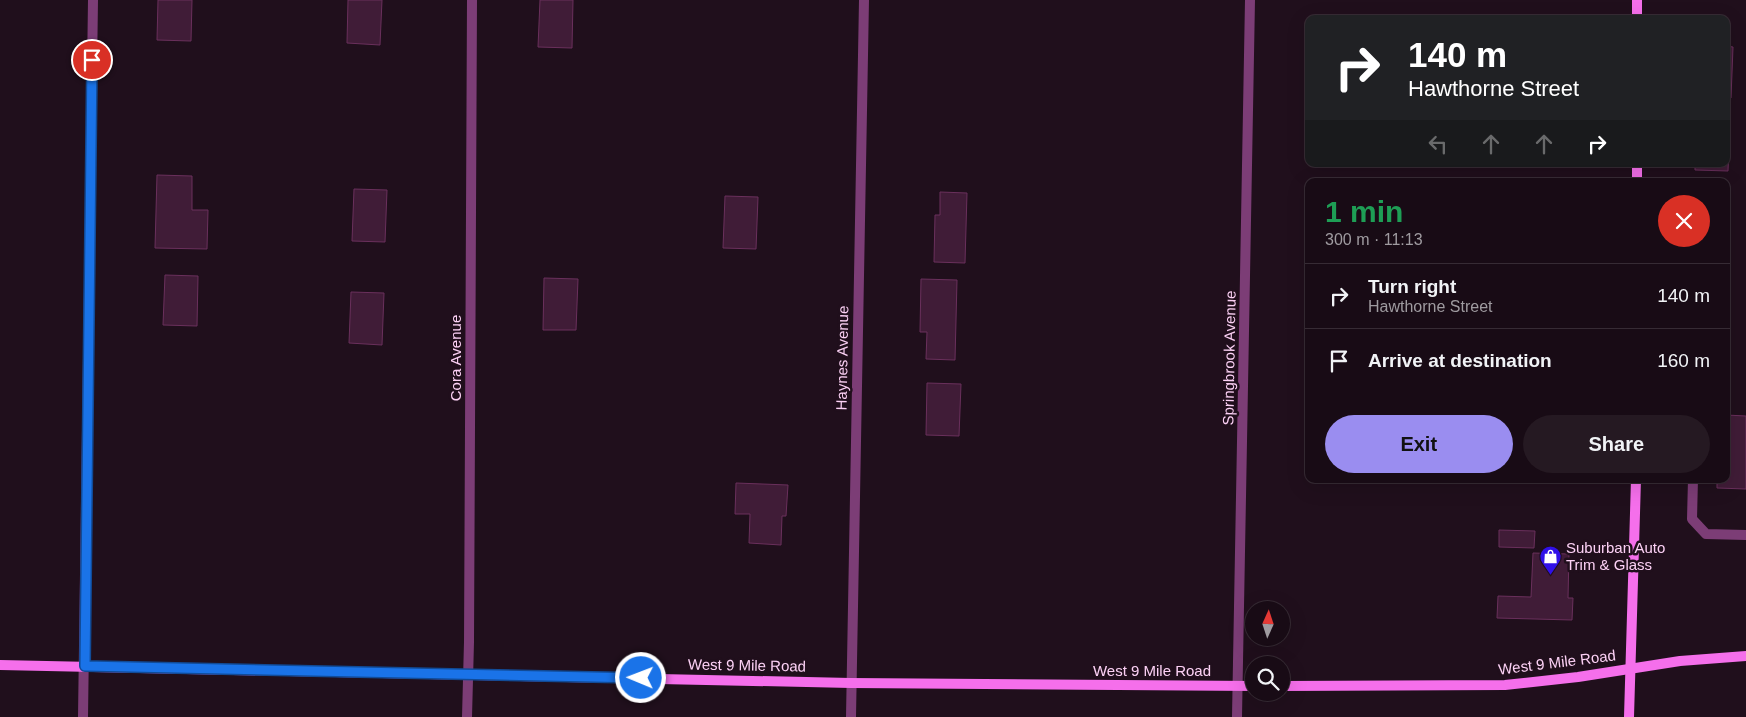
<!DOCTYPE html>
<meta charset="utf-8">
<style>
body{margin:0;font-family:Arial,sans-serif;background:#251922;color:#f1f3f6;height:100vh;display:flex;flex-direction:column;font-size:19px;white-space:nowrap}
*{box-sizing:border-box;margin:0}
p{font-size:16px;color:#9f9ba0}
.icon{flex:none;width:28px;height:28px;fill:none;stroke:currentColor;stroke-width:2;stroke-linecap:round;stroke-linejoin:round}
.map{position:relative;flex:1;overflow:hidden}
.side{position:absolute;left:1305px;top:178px;width:425px;height:305px;display:flex;flex-direction:column;background:#180b15;border-radius:10px;box-shadow:0 5px 20px #0002,0 0 0 1px #362b34}
.side>*{flex:none}
.hud{position:absolute;left:1305px;top:15px;width:425px;height:152px;border-radius:10px;box-shadow:0 5px 20px #0002,0 0 0 1px #362b34;background:#202124;color:#fff;overflow:hidden}
.needle{width:32px;rotate:3deg}
.buttons{position:absolute;left:1245px;top:601px;display:grid;gap:10px}
.buttons a{display:grid;place-items:center;width:45px;height:45px;border-radius:50%;background:#180b15;box-shadow:0 5px 20px #0002,0 0 0 1px #362b34;font-size:25px}
.pin{position:absolute;display:grid;place-items:center;width:42px;height:42px;color:#fff;margin:-21px;border:2px solid #fff;border-radius:50%;box-shadow:0 1px 5px #0007}
.me{position:absolute;width:55px;margin:-28px;rotate:271deg;stroke-linejoin:round;filter:drop-shadow(0 0 4px #0008)}
.turn{display:flex;align-items:center;gap:18px;height:105px;padding:0 20px;font-size:22px}
.turn .icon{width:65px;height:65px;stroke-width:2.5}
.turn b{display:block;font-size:35px;line-height:42px}
.lanes{display:flex;align-items:center;height:48px;padding:0 20px;background:#0003;justify-content:center;gap:25px;direction:ltr}
.lanes .off{opacity:.35}
.round{display:grid;place-items:center;flex:none;width:52px;height:52px;border-radius:26px;background:#251922}
.head{display:flex;align-items:center;justify-content:space-between;height:85px;padding:0 20px}
h1{font-size:30px;font-weight:600;line-height:38px;color:#1e9e55}
.button{display:flex;gap:10px;margin-top:auto;padding:10px 20px}
.button a{flex:1;height:58px;border-radius:30px;background:#9a8df0;color:#111;font-size:20px;font-weight:600;line-height:58px;text-align:center}
.button a+a{background:#251922;color:#f1f3f6}
ul{padding:0;list-style:none}
li{display:flex;align-items:center;gap:15px;height:65px;padding:0 20px;border-top:1px solid #362b34}
li div{flex:1}
li b{display:block;font-size:19px}
li em{font-style:normal}
.map>svg:first-child{display:block}
</style>
<div class="map">
<svg width="1746" height="717" viewBox="0 0 1746 717">
<rect width="100%" height="100%" fill="#200f1c"/>
<g fill="#401c37" stroke="#6a305c">
<polygon points="158,0 192,0 191,41 157,40"/>
<polygon points="348,0 382,0 380,45 347,43"/>
<polygon points="540,0 573,0 572,48 538,47"/>
<polygon points="1726,46 1733,47 1731,98 1726,98"/>
<polygon points="1726,119 1730,119 1728,171 1695,170 1695,164 1726,164"/>
<polygon points="157,175 192,176 192,210 208,210 207,249 155,248"/>
<polygon points="354,189 387,190 385,242 352,241"/>
<polygon points="940,192 967,193 965,263 934,262 935,215 940,215"/>
<polygon points="725,196 758,197 756,249 723,248"/>
<polygon points="165,275 198,276 197,326 163,325"/>
<polygon points="544,278 578,279 576,330 543,330"/>
<polygon points="921,279 957,280 955,360 926,359 927,332 920,332"/>
<polygon points="351,292 384,293 382,345 349,343"/>
<polygon points="1726,333 1730,333 1728,385 1726,385"/>
<polygon points="927,383 961,384 959,436 926,435"/>
<polygon points="1726,415 1746,416 1746,489 1717,488 1717,479 1726,479"/>
<polygon points="736,483 788,485 786,516 782,516 781,545 749,543 750,514 735,514"/>
<polygon points="1499,530 1535,531 1534,548 1499,547"/>
<polygon points="1533,553 1569,554 1568,598 1573,598 1572,620 1497,618 1498,596 1531,597"/>
</g>
<g fill="none" stroke-linecap="round" stroke-linejoin="round">
<polyline stroke="#7c3d76" stroke-width="10" points="1693,479 1692,519 1706,534 1746,535"/>
<g stroke="#7c3d76" stroke-width="10">
<polyline points="83,717 93,0"/>
<polyline points="467,717 469,642 472,0"/>
<polyline points="851,717 864,0"/>
<polyline points="1237,717 1250,0"/>
</g>
<g stroke="#f56feb" stroke-width="10">
<polyline points="1637,19 1637,0"/>
<polyline points="1637,181 1637,164"/>
<polyline points="0,665 851,683 1254,686"/>
<polyline points="1281,686 1505,685 1578,677 1680,661 1746,656"/>
<polyline points="1629,717 1636,479"/>
</g>
</g>
<g fill="none" stroke-linecap="round" stroke-linejoin="round">
<defs>
<polyline id="route" points="92,60 85,666 641,678"/>
</defs>
<use href="#route" stroke="#114b97" stroke-width="12"/>
<use href="#route" stroke="#1a73e8" stroke-width="9"/>
</g>
<defs>
<symbol id="shop-pin" viewBox="-11 -11 22 30"><path d="M0 17L-7.5 6A9.5 9.5 0 1 1 7.5 6Z" fill="#3010e8" stroke="#200f1c"/><path d="M-5-2.5h2.3a2.7 3.5 0 0 1 5.4 0H5L5.5 6h-11ZM-1.5-2.5h3a1.5 2.3 0 0 0-3 0Z" fill="#fff"/></symbol>
</defs>
<g fill-rule="evenodd">
<use href="#shop-pin" x="1538" y="544" width="25" height="34"/>
</g>
<g text-anchor="middle" dominant-baseline="central" stroke-width="5" stroke-linejoin="round" paint-order="stroke">
<g font-size="15" fill="#fcd1f5" stroke="#200f1c">
<text transform="translate(455 358) rotate(-90)">Cora Avenue</text>
<text transform="translate(842 358) rotate(-89)">Haynes Avenue</text>
<text transform="translate(1229 358) rotate(-89)">Springbrook Avenue</text>
<text transform="translate(1557 662) rotate(-7)">West 9 Mile Road</text>
<text transform="translate(747 665) rotate(1)">West 9 Mile Road</text>
<text x="1152" y="670">West 9 Mile Road</text>
</g>
<g font-size="15" fill="#fcd1f5" stroke="#200f1c" text-anchor="start">
<text x="1566" y="547">Suburban Auto<tspan x="1566" dy="17">Trim &amp; Glass</tspan></text>
</g>
</g>
</svg>
<div class="buttons">
<a><svg class="needle" viewBox="-14 -14 28 28"><path d="M0-13l5 13h-10z" fill="#e53935"/><path d="M0 13l5-13h-10z" fill="#9f9ba0"/></svg></a>
<a><svg class="icon" aria-label="search" viewBox="0 0 24 24"><circle cx="10" cy="10" r="6"/><path d="M15 15l6 6"/></svg></a>
</div>
<div class="pin" style="left:92px;top:60px;background:#d93025"><svg class="icon" aria-label="arrive" viewBox="0 0 24 24"><path d="M6 21V4h12l-3 4 3 4H6"/></svg></div>
<svg class="me" style="left:641px;top:678px" viewBox="-20 -20 40 40"><circle r="17" fill="#1a73e8" stroke="#fff" stroke-width="3"/><path d="M0-11L8 9 0 5-8 9z" fill="#fff"/></svg>
<div class="hud">
<div class="turn"><svg class="icon" aria-label="right" viewBox="0 0 24 24"><path d="M7 20v-9h11M14 6l5 5-5 5"/></svg><div><b>140 m</b>Hawthorne Street</div></div>
<div class="lanes"><svg class="icon off" aria-label="left" viewBox="0 0 24 24"><path d="M17 20v-9H6M10 6l-5 5 5 5"/></svg><svg class="icon off" aria-label="ahead" viewBox="0 0 24 24"><path d="M12 20V5M6 11l6-6 6 6"/></svg><svg class="icon off" aria-label="ahead" viewBox="0 0 24 24"><path d="M12 20V5M6 11l6-6 6 6"/></svg><svg class="icon" aria-label="right" viewBox="0 0 24 24"><path d="M7 20v-9h11M14 6l5 5-5 5"/></svg></div>
</div>
<section class="side">
<div class="head"><div><h1>1 min</h1><p>300 m · 11:13</p></div><a class="round" style="background:#d93025;color:#fff"><svg class="icon" aria-label="close" viewBox="0 0 24 24"><path d="M6 6l12 12M18 6L6 18"/></svg></a></div>
<ul>
<li><svg class="icon" aria-label="right" viewBox="0 0 24 24"><path d="M7 20v-9h11M14 6l5 5-5 5"/></svg><div><b>Turn right</b><p>Hawthorne Street</p></div><em>140 m</em></li>
<li><svg class="icon" aria-label="arrive" viewBox="0 0 24 24"><path d="M6 21V4h12l-3 4 3 4H6"/></svg><div><b>Arrive at destination</b></div><em>160 m</em></li>
</ul>
<div class="button"><a>Exit</a><a>Share</a></div>
</section>
</div>
